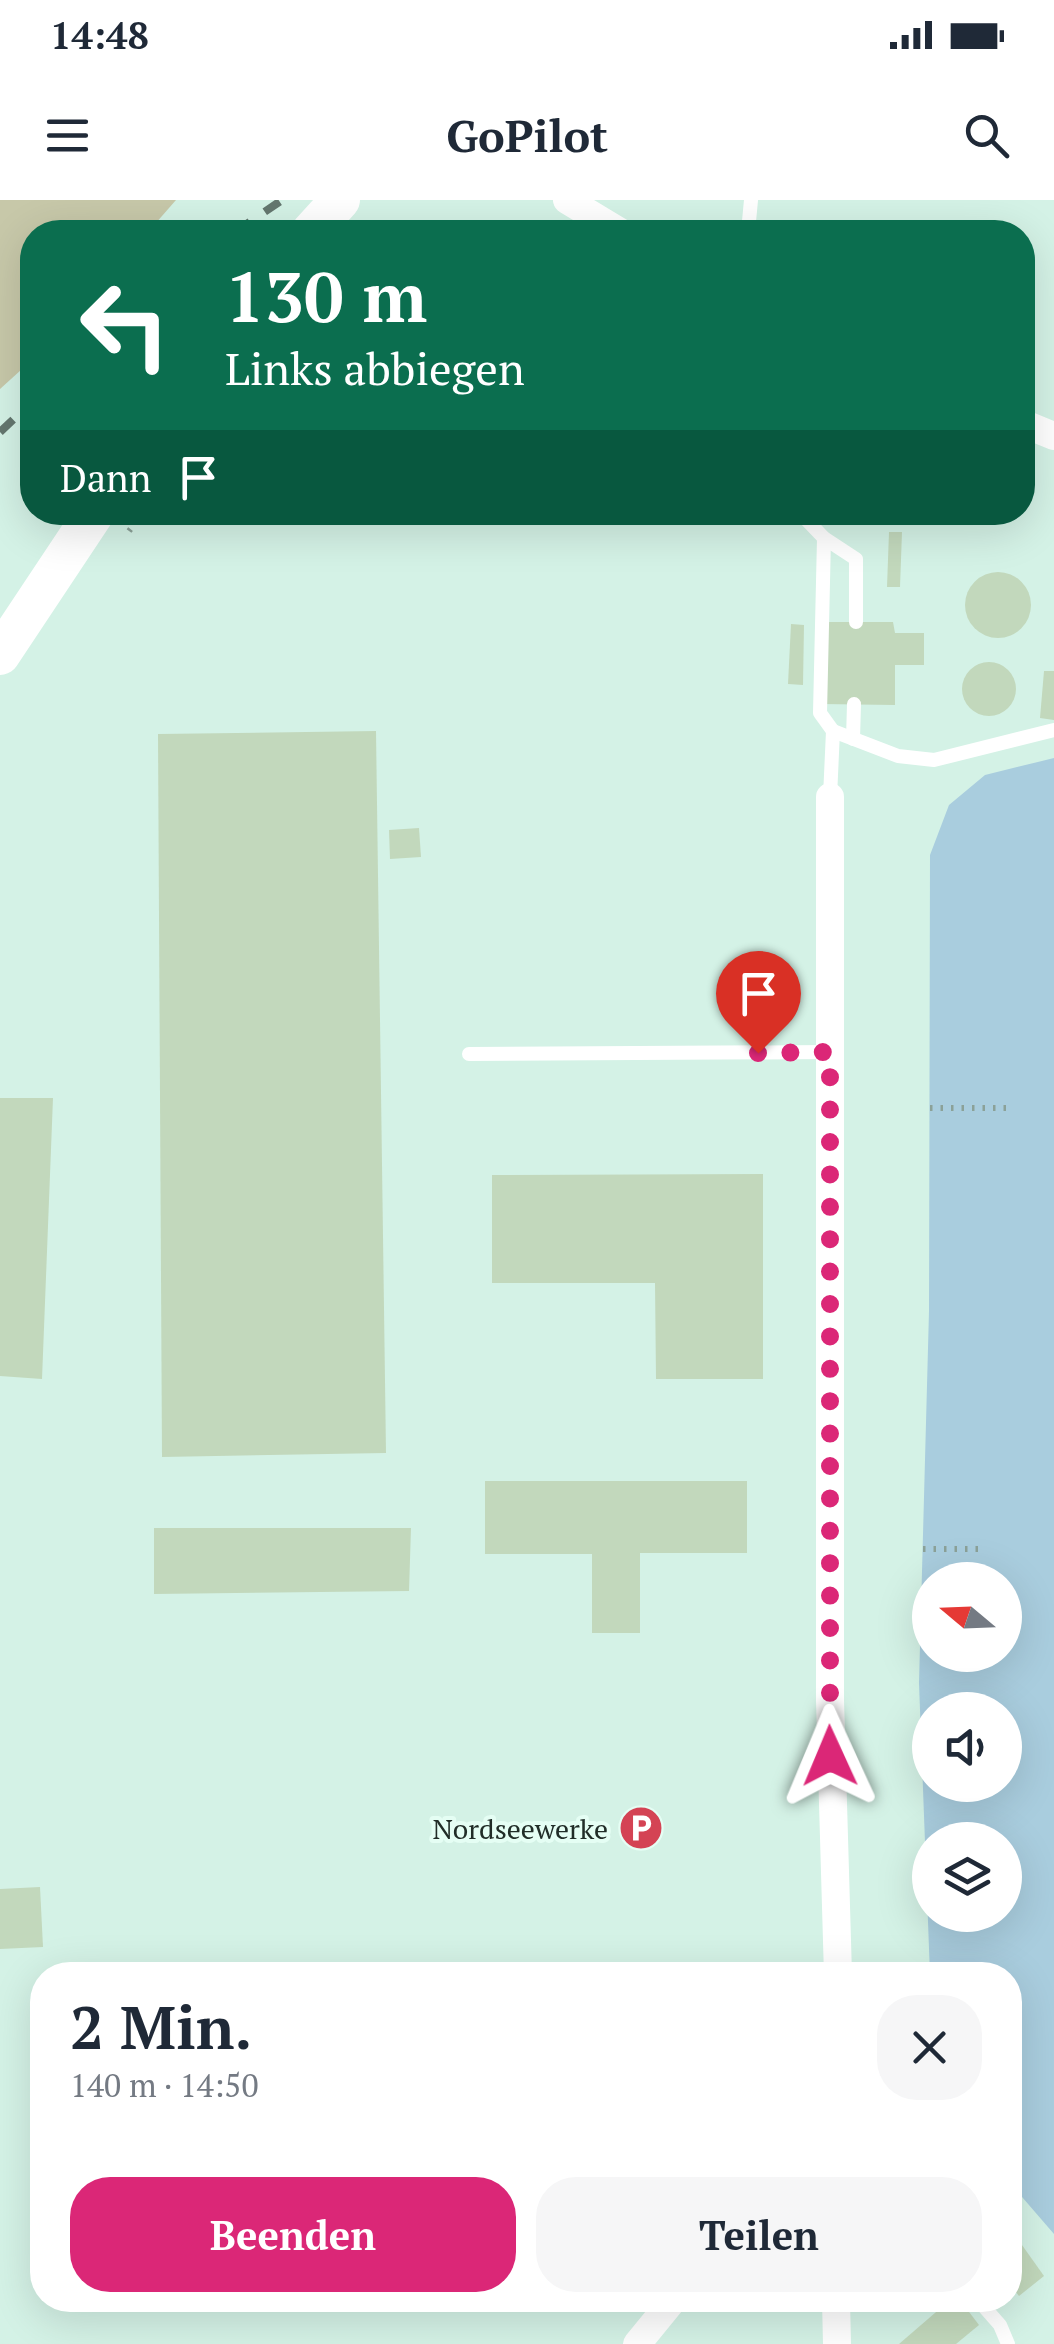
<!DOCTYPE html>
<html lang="de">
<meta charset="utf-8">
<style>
body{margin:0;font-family:"PT Serif",serif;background:#f6f6f7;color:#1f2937;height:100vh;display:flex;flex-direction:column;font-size:38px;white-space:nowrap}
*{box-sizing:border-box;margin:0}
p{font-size:32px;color:#747a83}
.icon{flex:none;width:55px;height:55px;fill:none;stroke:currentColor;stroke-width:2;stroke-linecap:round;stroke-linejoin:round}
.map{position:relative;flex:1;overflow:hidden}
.drawer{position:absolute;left:30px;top:1762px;width:992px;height:350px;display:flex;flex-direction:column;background:#fff;border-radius:40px;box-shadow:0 10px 40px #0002}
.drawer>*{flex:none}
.banner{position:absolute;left:20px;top:20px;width:1015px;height:305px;border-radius:40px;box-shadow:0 10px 40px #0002;background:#0b6e4f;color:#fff;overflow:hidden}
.needle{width:65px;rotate:289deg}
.tools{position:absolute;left:912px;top:1362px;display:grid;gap:20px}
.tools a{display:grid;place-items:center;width:110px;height:110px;border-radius:50%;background:#fff;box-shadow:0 10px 40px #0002;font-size:50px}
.pin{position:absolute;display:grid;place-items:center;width:85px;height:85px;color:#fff;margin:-102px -42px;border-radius:50% 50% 50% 0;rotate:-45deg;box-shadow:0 0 10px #0007}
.pin .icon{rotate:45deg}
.me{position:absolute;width:110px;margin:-55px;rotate:359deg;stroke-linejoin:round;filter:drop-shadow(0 0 8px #0008)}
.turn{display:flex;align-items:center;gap:35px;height:210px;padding:0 40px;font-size:45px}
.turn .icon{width:130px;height:130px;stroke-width:2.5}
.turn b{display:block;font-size:70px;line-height:85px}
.then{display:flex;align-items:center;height:95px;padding:0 40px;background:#0003;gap:20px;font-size:38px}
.round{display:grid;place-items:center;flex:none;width:105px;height:105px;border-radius:40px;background:#f6f6f7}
.summary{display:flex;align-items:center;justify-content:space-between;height:170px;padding:0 40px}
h1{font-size:60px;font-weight:700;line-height:75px}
.button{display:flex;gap:20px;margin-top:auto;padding:20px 40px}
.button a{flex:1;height:115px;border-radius:40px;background:#db2777;color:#fff;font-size:40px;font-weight:700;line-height:115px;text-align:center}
.button a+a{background:#f6f6f7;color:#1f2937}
.status{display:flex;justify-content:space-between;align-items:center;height:70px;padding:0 50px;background:#fff;direction:ltr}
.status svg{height:28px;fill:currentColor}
header{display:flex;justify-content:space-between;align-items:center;height:130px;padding:0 40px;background:#fff;font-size:45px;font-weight:700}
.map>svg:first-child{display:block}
</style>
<div class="status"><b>14:48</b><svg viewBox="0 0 49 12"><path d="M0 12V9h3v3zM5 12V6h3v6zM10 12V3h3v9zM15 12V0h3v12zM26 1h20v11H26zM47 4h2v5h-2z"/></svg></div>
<header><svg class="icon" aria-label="menu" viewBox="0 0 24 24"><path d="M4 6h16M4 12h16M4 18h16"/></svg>GoPilot<svg class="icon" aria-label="search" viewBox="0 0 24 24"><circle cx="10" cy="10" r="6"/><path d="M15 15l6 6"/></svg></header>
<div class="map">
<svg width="1054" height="2144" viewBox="0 0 1054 2144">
<rect width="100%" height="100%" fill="#d4f2e6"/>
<polygon fill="#c7c8a9" points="0,0 176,0 148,32 32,32 32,160 0,189"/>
<path fill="#a9cdde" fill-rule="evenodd" d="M 1054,558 L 1054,2034 L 1010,1983 L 1010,1775 L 930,1775 L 919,1483 L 929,1111 L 930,655 L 949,605 L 985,575 ZM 930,1380 L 1005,1380 L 1005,1455 L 930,1455 ZM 930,1510 L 1005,1510 L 1005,1585 L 930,1585 ZM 930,1640 L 1005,1640 L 1005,1715 L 930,1715 Z"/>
<g fill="#c2d8bc">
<polygon points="889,332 902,332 900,387 887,387"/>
<circle cx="998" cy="405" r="33"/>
<polygon points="822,422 893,422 895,433 924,433 924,465 895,465 895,505 821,504"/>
<polygon points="791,424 804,425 803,485 788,484"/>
<circle cx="989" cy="489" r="27"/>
<polygon points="1044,471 1054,471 1054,520 1040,518"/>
<polygon points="376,531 386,1253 162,1257 158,534"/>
<polygon points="419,628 421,657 390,659 389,630"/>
<polygon points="0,898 53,898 42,1179 0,1176"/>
<polygon points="763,974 763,1179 656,1179 655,1083 492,1083 492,975"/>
<polygon points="485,1281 747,1281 747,1353 640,1353 640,1433 592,1433 592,1354 485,1354"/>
<polygon points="154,1328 411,1328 409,1391 154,1394"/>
<polygon points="40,1687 43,1747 0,1749 0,1689"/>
<polygon points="1022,2045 1044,2076 1019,2096 1010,2085 1010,2055"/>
<polygon points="950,2100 960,2100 979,2125 956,2144 899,2144"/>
</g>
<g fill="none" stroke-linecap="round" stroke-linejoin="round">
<g stroke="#8ba198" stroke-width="6" stroke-dasharray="2.5 8" stroke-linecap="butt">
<polyline points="129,331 144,312"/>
<polyline points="930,908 1008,908"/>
<polyline points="923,1349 983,1349"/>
</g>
<g stroke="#fff" stroke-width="14">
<polyline points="748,32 751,0"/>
<polyline points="799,312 824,338 856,359 856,422"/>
<polyline points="824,338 820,513 833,531 830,597"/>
<polyline points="833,531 898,556 934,560 1054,530"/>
<polyline points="853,539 854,504"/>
<polyline points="469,854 830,852"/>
<polyline points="978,2100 1000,2125 1008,2144"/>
</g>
<g stroke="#fff" stroke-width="28">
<polyline points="567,0 620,32"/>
<polyline points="1022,223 1054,236"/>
<polyline points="830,597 830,1500 838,1775"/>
<polyline points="836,2100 837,2144"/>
<polyline points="637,2144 673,2100"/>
</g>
<g stroke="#fff" stroke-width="40">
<polyline points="311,32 340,0"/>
<polyline points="0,455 95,312"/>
</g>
<g stroke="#64776f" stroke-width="8" stroke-dasharray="18 18" stroke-linecap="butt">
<polyline points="235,32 282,0"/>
<polyline points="0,232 32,202"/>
</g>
</g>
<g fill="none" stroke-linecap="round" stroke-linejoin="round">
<polyline stroke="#db2777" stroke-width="18" stroke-dasharray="0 32.4" points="758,853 830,852 830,1556"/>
</g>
<defs>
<symbol id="parking-disc" viewBox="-11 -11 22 22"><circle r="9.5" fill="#d44354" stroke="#e5fef4"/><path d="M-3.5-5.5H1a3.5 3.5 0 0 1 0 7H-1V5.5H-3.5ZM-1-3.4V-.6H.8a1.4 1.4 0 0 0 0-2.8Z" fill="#fff"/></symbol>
</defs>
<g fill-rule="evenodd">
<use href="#parking-disc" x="616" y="1603" width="50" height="50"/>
</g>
<g text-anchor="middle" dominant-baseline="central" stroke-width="8" stroke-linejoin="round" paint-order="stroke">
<g font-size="28" fill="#212d28" stroke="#e5fef4" text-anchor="end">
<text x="608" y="1628">Nordseewerke</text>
</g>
</g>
</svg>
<div class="tools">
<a><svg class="needle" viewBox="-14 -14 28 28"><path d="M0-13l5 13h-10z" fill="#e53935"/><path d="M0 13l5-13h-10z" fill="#747a83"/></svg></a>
<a><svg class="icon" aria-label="sound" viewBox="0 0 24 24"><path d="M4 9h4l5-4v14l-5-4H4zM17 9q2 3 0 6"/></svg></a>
<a><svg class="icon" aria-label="layers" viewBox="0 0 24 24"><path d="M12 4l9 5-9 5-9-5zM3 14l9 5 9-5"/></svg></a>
</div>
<div class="pin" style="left:758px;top:853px;background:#d93025"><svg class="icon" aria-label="arrive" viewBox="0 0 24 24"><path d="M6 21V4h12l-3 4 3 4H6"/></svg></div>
<svg class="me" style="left:830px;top:1556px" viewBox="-20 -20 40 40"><path d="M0-17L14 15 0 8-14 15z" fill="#db2777" stroke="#fff" stroke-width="4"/></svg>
<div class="banner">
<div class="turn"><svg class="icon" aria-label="left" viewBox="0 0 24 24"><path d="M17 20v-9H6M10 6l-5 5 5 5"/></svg><div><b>130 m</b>Links abbiegen</div></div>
<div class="then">Dann<svg class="icon" aria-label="arrive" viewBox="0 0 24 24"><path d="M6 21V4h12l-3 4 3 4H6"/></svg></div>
</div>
<section class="drawer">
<div class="summary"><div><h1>2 Min.</h1><p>140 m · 14:50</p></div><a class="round"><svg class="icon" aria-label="close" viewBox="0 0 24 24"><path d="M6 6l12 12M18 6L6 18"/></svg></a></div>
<div class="button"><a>Beenden</a><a>Teilen</a></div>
</section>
</div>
